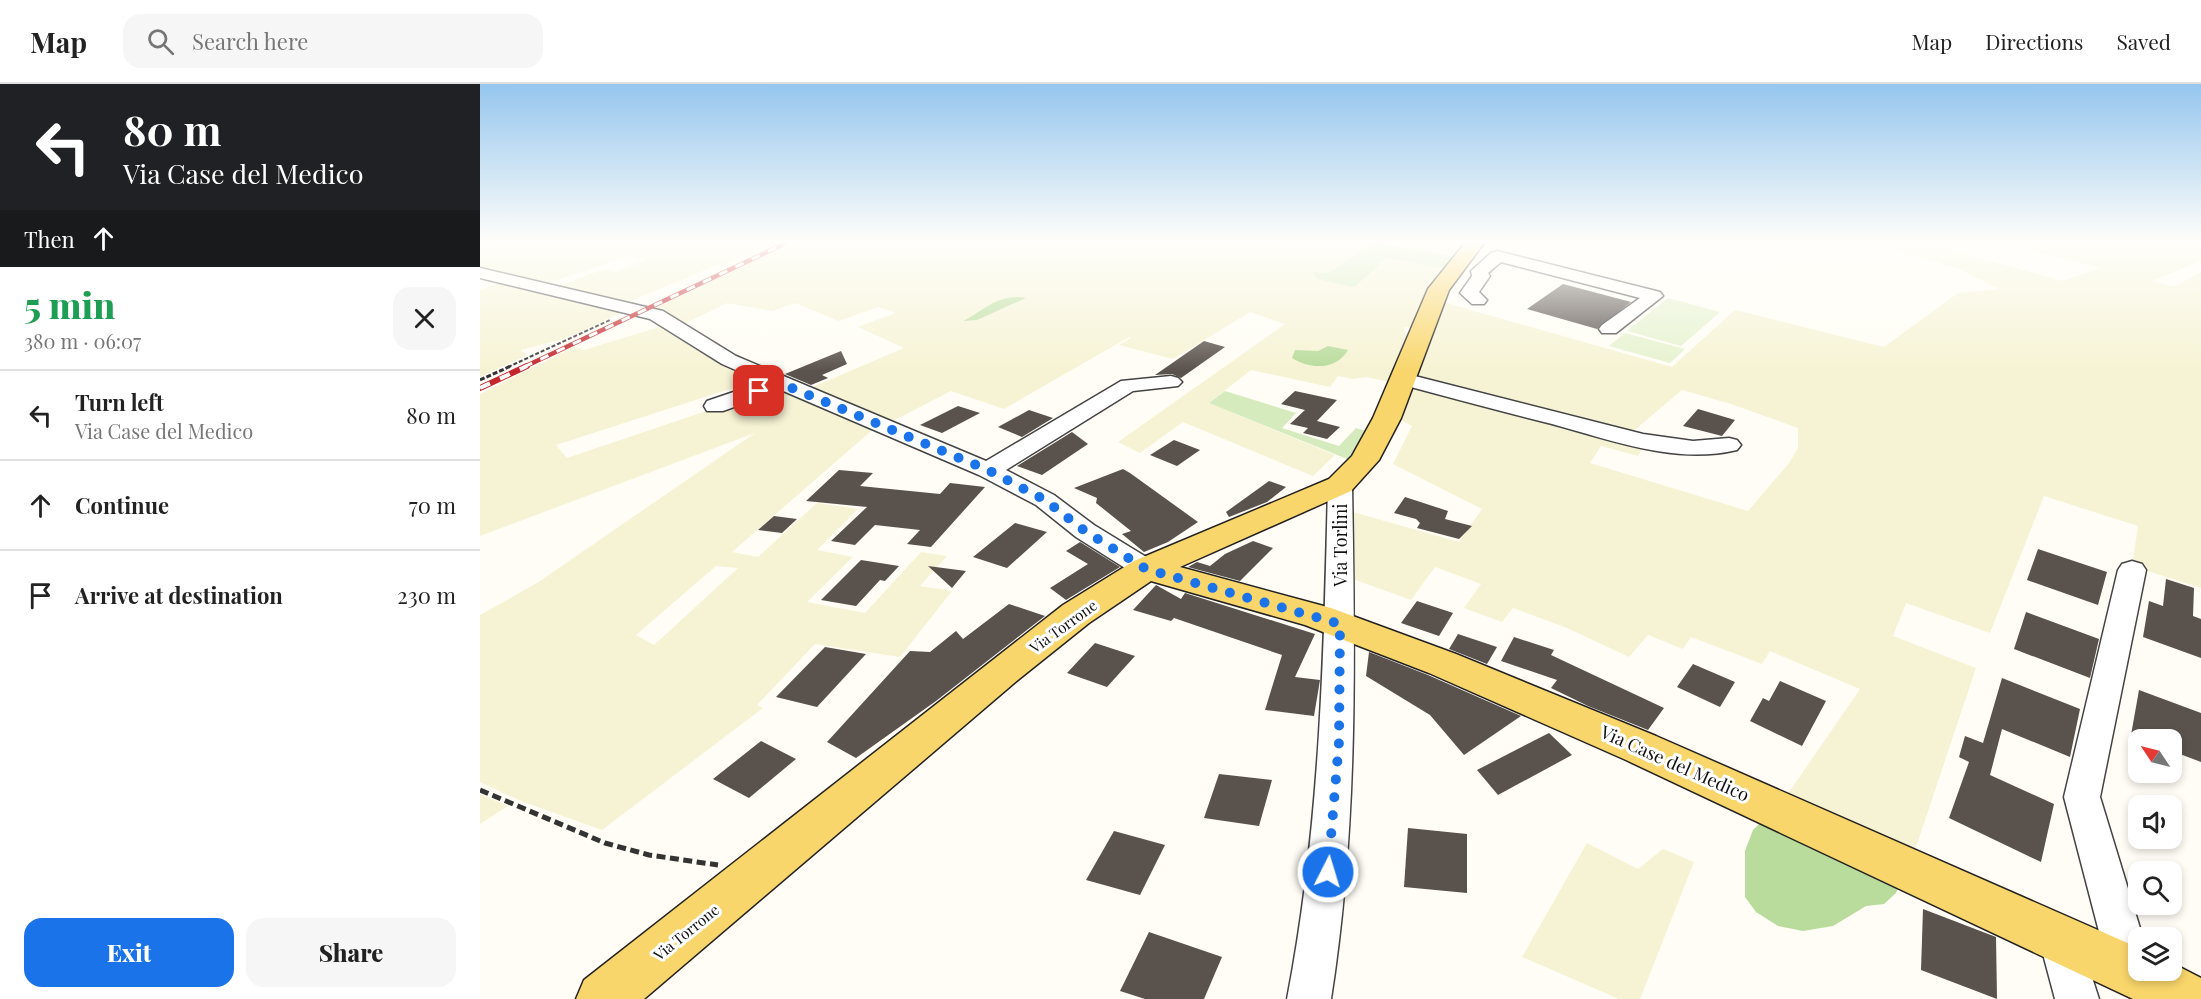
<!DOCTYPE html>
<meta charset="utf-8">
<style>
body{margin:0;font-family:"Playfair Display",serif;background:#f6f6f6;color:#222;height:100vh;display:flex;flex-direction:column;font-size:22px;white-space:nowrap}
*{box-sizing:border-box;margin:0}
p{font-size:20px;color:#767676}
.icon{flex:none;width:33px;height:33px;fill:none;stroke:currentColor;stroke-width:2;stroke-linecap:round;stroke-linejoin:round}
.map{position:relative;flex:1;overflow:hidden}
.sheet{display:flex;flex-direction:column;background:#fff;width:480px}
.sheet>*{flex:none}
.banner{background:#202124;color:#fff;overflow:hidden}
.needle{width:39px;rotate:305deg}
.fabs{position:absolute;left:1648px;top:645px;display:grid;gap:12px}
.fabs a{display:grid;place-items:center;width:54px;height:54px;border-radius:12px;background:#fff;box-shadow:0 3px 9px #0003;font-size:30px}
.pin{position:absolute;display:grid;place-items:center;width:51px;height:51px;color:#fff;margin:-26px;border-radius:12px;box-shadow:0 3px 9px #0006}
.me{position:absolute;width:66px;margin:-33px;rotate:5deg;stroke-linejoin:round;filter:drop-shadow(0 0 4px #0008)}
.turn{display:flex;align-items:center;gap:21px;height:126px;padding:0 24px;font-size:27px}
.turn .icon{width:78px;height:78px;stroke-width:2.5}
.turn b{display:block;font-size:42px;line-height:51px}
.then{display:flex;align-items:center;height:57px;padding:0 24px;background:#0003;gap:12px;font-size:22px}
.round{display:grid;place-items:center;flex:none;width:63px;height:63px;border-radius:18px;background:#f6f6f6}
.summary{display:flex;align-items:center;justify-content:space-between;height:102px;padding:0 24px}
h1{font-size:36px;font-weight:800;line-height:45px;color:#1e9e55}
.cta{display:flex;gap:12px;margin-top:auto;padding:12px 24px}
.cta a{flex:1;height:69px;border-radius:18px;background:#1a73e8;color:#fff;font-size:24px;font-weight:800;line-height:69px;text-align:center}
.cta a+a{background:#f6f6f6;color:#222}
ul{padding:0;list-style:none}
li{display:flex;align-items:center;gap:18px;height:90px;padding:0 24px;border-top:2px solid #e0e0e0}
li div{flex:1}
li b{display:block;font-size:22px}
li em{font-style:normal}
header{display:flex;align-items:center;gap:36px;box-sizing:border-box;height:84px;padding:0 30px;background:#fff;border-bottom:2px solid #e0e0e0}
header strong{font-size:28px}
nav{display:flex;gap:33px;margin-inline-start:auto;font-size:21px}
.search{width:420px;height:54px;background:#f6f6f6;display:flex;align-items:center;gap:15px;box-sizing:border-box;padding:0 21px;border-radius:18px;color:#767676;font-size:22px}
main{display:flex;flex:1;min-height:0}
.map>svg:first-child{display:block}
</style>
<header>
<strong>Map</strong>
<div class="search"><svg class="icon" aria-label="search" viewBox="0 0 24 24"><circle cx="10" cy="10" r="6"/><path d="M15 15l6 6"/></svg>Search here</div>
<nav><a>Map</a><a>Directions</a><a>Saved</a></nav>
</header>
<main>
<section class="sheet">
<div class="banner">
<div class="turn"><svg class="icon" aria-label="left" viewBox="0 0 24 24"><path d="M17 20v-9H6M10 6l-5 5 5 5"/></svg><div><b>80 m</b>Via Case del Medico</div></div>
<div class="then">Then<svg class="icon" aria-label="ahead" viewBox="0 0 24 24"><path d="M12 20V5M6 11l6-6 6 6"/></svg></div>
</div>
<div class="summary"><div><h1>5 min</h1><p>380 m · 06:07</p></div><a class="round"><svg class="icon" aria-label="close" viewBox="0 0 24 24"><path d="M6 6l12 12M18 6L6 18"/></svg></a></div>
<ul>
<li><svg class="icon" aria-label="left" viewBox="0 0 24 24"><path d="M17 20v-9H6M10 6l-5 5 5 5"/></svg><div><b>Turn left</b><p>Via Case del Medico</p></div><em>80 m</em></li>
<li><svg class="icon" aria-label="ahead" viewBox="0 0 24 24"><path d="M12 20V5M6 11l6-6 6 6"/></svg><div><b>Continue</b></div><em>70 m</em></li>
<li><svg class="icon" aria-label="arrive" viewBox="0 0 24 24"><path d="M6 21V4h12l-3 4 3 4H6"/></svg><div><b>Arrive at destination</b></div><em>230 m</em></li>
</ul>
<div class="cta"><a>Exit</a><a>Share</a></div>
</section>
<div class="map">
<svg width="1721" height="915" viewBox="0 0 1721 915">
<rect width="100%" height="100%" fill="#fffdf5"/>
<g fill="#f6f3d4" fill-rule="evenodd">
<polygon points="0,159 292,159 242,182 237,181 150,217 77,203 124,185 135,188 165,176 148,172 66,200 0,183"/>
<polygon points="312,159 892,159 849,189 834,189 874,203 907,174 966,185 933,244 924,243 927,257 914,299 886,293 873,295 858,292 850,303 771,286 729,319 855,371 833,392 703,338 660,369 638,358 805,240 770,228 693,275 639,261 651,254 649,253 524,325 471,307 411,338 328,305 424,264 378,243 416,229 398,223 359,237 315,219 292,227 247,219 202,241 175,224"/>
<polygon points="899,159 971,159 983,162 975,173"/>
<polygon points="1389,159 1445,159 1583,197 1620,184 1520,159 1721,159 1721,177 1672,197 1694,203 1721,188 1721,504 1652,482 1658,442 1564,412 1510,549 1426,519 1413,552 1496,584 1433,772 1305,714 1380,605 1290,567 1282,580 1211,553 1203,565 1168,551 1149,573 1087,544 1033,524 1022,538 984,524 1001,500 955,483 931,516 873,495 873,428 979,458 1002,425 913,380 932,342 917,334 931,298 1165,360 1158,372 1121,362 1110,379 1268,427 1309,379 1318,364 1318,344 1251,320 1202,306 1150,350 934,293 959,217 1192,283 1255,226 1404,263 1478,209 1519,205 1479,185"/>
<polygon points="26,197 147,226 87,254 40,266 47,271 0,293 0,206"/>
<path d="M 186,241 L 281,295 L 76,361 L 87,374 L 300,302 L 397,342 L 252,468 L 278,473 L 337,419 L 378,425 L 337,466 L 373,473 L 327,518 L 385,529 L 441,468 L 467,472 L 440,502 L 472,507 L 420,573 L 335,560 L 277,621 L 283,624 L 122,746 L 41,717 L 0,698 L 0,531 L 57,499 L 275,349 L 0,452 L 0,310 L 94,263 L 104,266 ZM 236,482 L 258,484 L 174,561 L 156,551 Z"/>
<polygon points="0,710 28,722 0,740"/>
<polygon points="1107,759 1158,785 1183,765 1214,778 1160,915 1139,915 1042,873"/>
</g>
<g fill="#d5ebbd">
<polygon points="892,159 899,159 975,173 966,185 907,174 874,203 837,195 833,188 849,189"/>
<polygon points="745,307 816,329 802,344 859,362 876,344 893,349 872,377 729,319"/>
</g>
<g fill="#b9dc9c">
<path d="M 537,213 L 546,214 L 497,236 L 483,237 C 501,228 515,213 537,213 Z"/>
<path d="M 848,262 L 868,266 C 856,287 829,285 812,274 L 815,266 L 838,267 Z"/>
<polygon points="1290,729 1424,790 1416,809 1404,820 1386,822 1353,842 1323,847 1298,842 1276,828 1265,813 1265,767 1273,746"/>
</g>
<g fill="#e6f2cf">
<polygon points="1188,214 1240,228 1201,262 1147,247"/>
<polygon points="1145,249 1205,265 1190,279 1129,262"/>
</g>
<g fill="#5a524d">
<polygon points="1083,200 1136,214 1151,218 1117,245 1047,225"/>
<polygon points="724,257 745,263 701,294 692,290 675,291"/>
<polygon points="361,267 367,280 342,291 348,294 331,301 305,290"/>
<polygon points="815,307 857,316 837,337 860,343 847,355 823,349 828,344 810,340 825,326 801,320"/>
<polygon points="478,322 500,329 462,349 440,341"/>
<polygon points="1218,325 1255,336 1242,352 1203,342"/>
<polygon points="549,326 573,334 542,353 518,343"/>
<polygon points="592,348 608,360 562,391 537,382"/>
<polygon points="694,356 720,366 697,382 670,371"/>
<polygon points="643,385 650,389 718,438 688,458 664,468 642,450 651,447 616,419 617,414 594,404"/>
<polygon points="359,386 393,389 380,402 460,410 470,399 505,403 451,463 427,460 440,446 395,441 375,461 351,457 387,423 326,417"/>
<polygon points="789,397 806,403 787,418 749,433 746,428"/>
<polygon points="925,413 968,427 965,435 992,442 979,455 937,444 940,439 936,435 914,429"/>
<polygon points="294,432 317,435 302,449 278,446"/>
<polygon points="535,439 567,448 527,484 493,473"/>
<polygon points="773,457 793,464 760,497 708,483 717,478 730,482 745,470"/>
<polygon points="600,458 640,483 586,516 570,504 608,480 586,467"/>
<polygon points="1558,465 1627,488 1618,521 1547,496"/>
<polygon points="381,476 419,482 405,497 400,496 376,522 341,516"/>
<polygon points="448,482 486,487 472,504"/>
<polygon points="1686,495 1714,504 1713,532 1721,535 1721,574 1663,553 1669,517 1683,522"/>
<polygon points="676,501 701,515 705,509 835,550 815,593 840,596 834,632 785,626 802,571 694,534 691,537 653,526"/>
<polygon points="937,517 973,529 959,552 921,539"/>
<polygon points="529,520 565,532 456,617 376,674 347,658 430,567 450,568 476,547 483,555"/>
<polygon points="1546,528 1619,555 1610,594 1534,565"/>
<polygon points="978,550 1017,563 1007,580 969,565"/>
<polygon points="1034,553 1074,566 1071,571 1184,624 1168,646 1108,622 1071,604 1077,596 1021,577"/>
<polygon points="615,559 655,572 627,603 587,589"/>
<polygon points="345,563 386,570 337,623 296,613"/>
<polygon points="889,568 948,591 1041,632 984,671 950,631 886,592"/>
<polygon points="1213,580 1255,598 1240,623 1197,603"/>
<polygon points="1522,594 1600,625 1590,673 1522,645 1510,691 1574,720 1561,778 1469,734 1489,678 1479,673 1485,652 1503,659"/>
<polygon points="1300,597 1346,617 1322,662 1270,637 1283,614 1289,617"/>
<polygon points="1659,606 1721,629 1721,678 1692,667 1692,656 1663,656 1651,651"/>
<polygon points="1069,649 1092,671 1018,711 997,686"/>
<polygon points="281,657 316,675 269,714 233,695"/>
<polygon points="739,690 792,696 779,742 724,734"/>
<polygon points="928,744 987,750 987,809 924,803"/>
<polygon points="634,747 685,761 660,811 606,796"/>
<polygon points="1443,825 1516,853 1517,915 1441,886"/>
<polygon points="669,848 742,873 724,915 665,915 640,907"/>
</g>
<g fill="none" stroke-linecap="round" stroke-linejoin="round">
<defs>
<g id="minor">
<polygon points="1017,167 1180,208 1183,212 1136,249 1122,249 1119,245 1122,241 1160,214 1021,178 1008,189 1010,192 999,208 1007,216 1004,220 992,220 980,209 992,192 991,187 1011,169"/>
<polygon points="0,184 183,227 256,272 506,377 641,297 691,292 698,294 702,298 698,302 653,307 526,386 574,411 614,441 676,479 680,485 676,491 666,494 656,491 596,453 556,421 499,391 301,306 243,327 227,327 224,322 227,317 283,298 242,280 170,235 0,194"/>
<path d="M 923,289 L 1163,350 L 1213,357 L 1249,354 L 1257,356 L 1261,361 L 1257,366 C 1196,381 1131,356 1072,340 C 1020,327 968,313 916,299 L 913,295 L 916,291 Z"/>
<path d="M 860,394 L 869,396 L 872,401 C 875,573 878,744 851,915 L 807,915 C 840,745 844,574 848,401 L 851,396 Z"/>
<polygon points="1652,477 1662,480 1666,486 1620,713 1663,854 1659,854 1659,886 1672,886 1666,901 1651,907 1636,901 1629,886 1584,713 1638,486 1642,480"/>
<polygon points="1580,835 1595,841 1619,915 1575,915 1559,855 1565,841"/>
</g>
<polygon id="major" points="985,159 1004,159 969,206 921,334 899,376 871,407 700,483 851,524 976,570 1176,652 1659,864 1659,886 1692,886 1692,879 1721,894 1721,915 1653,915 1146,676 949,589 825,541 671,497 609,539 539,595 164,915 96,915 104,896 583,521 654,477 849,395 872,372 893,334 948,205"/>
</defs>
<use href="#minor" stroke="#444" stroke-width="3"/>
<use href="#major" stroke="#222" stroke-width="3"/>
<polyline stroke="#333" stroke-width="2" stroke-dasharray="4 2" stroke-linecap="butt" points="28,283 130,236"/>
<polyline stroke="#333" stroke-width="3" stroke-dasharray="5 2" stroke-linecap="butt" points="0,296 31,282"/>
<polyline stroke="#333" stroke-width="5" stroke-dasharray="9 4.5" stroke-linecap="butt" points="0,706 125,759 169,771 238,781"/>
<use href="#minor" fill="#fff" fill-rule="evenodd"/>
<use href="#major" fill="#f9d66b" fill-rule="evenodd"/>
<defs>
<polyline id="rail-far1" points="44,283 306,159"/>
<polyline id="rail" points="0,304 47,282"/>
</defs>
<use href="#rail-far1" stroke="#c4262e" stroke-width="4.5"/>
<use href="#rail" stroke="#c4262e" stroke-width="6"/>
<use href="#rail-far1" stroke="#fff" stroke-width="3" stroke-dasharray="9" stroke-linecap="butt"/>
<use href="#rail" stroke="#fff" stroke-width="4" stroke-dasharray="11" stroke-linecap="butt"/>
</g>
<linearGradient id="sky" x2="0" y2="1"><stop stop-color="#95c6ee"/><stop offset="0.55" stop-color="#fffefa"/><stop offset="1" stop-color="#fffefa" stop-opacity="0"/></linearGradient>
<rect width="1721" height="287" fill="url(#sky)"/>
<g fill="none" stroke-linecap="round" stroke-linejoin="round">
<polyline stroke="#1a73e8" stroke-width="10" stroke-dasharray="0 18" points="279,307 300,299 508,386 565,416 605,447 666,485 860,540 859,658 848,788"/>
</g>
<g text-anchor="middle" dominant-baseline="central" stroke-width="6" stroke-linejoin="round" paint-order="stroke">
<g font-size="15" fill="#111" stroke="#fff">
<text transform="translate(583 542) rotate(-36)">Via Torrone</text>
<text transform="translate(206 848) rotate(-39)">Via Torrone</text>
</g>
<g font-size="18" fill="#111" stroke="#fff">
<text transform="translate(860 461) rotate(-90)">Via Torlini</text>
<text transform="translate(1195 679) rotate(24)">Via Case del Medico</text>
</g>
</g>
</svg>
<div class="fabs">
<a><svg class="needle" viewBox="-14 -14 28 28"><path d="M0-13l5 13h-10z" fill="#e53935"/><path d="M0 13l5-13h-10z" fill="#767676"/></svg></a>
<a><svg class="icon" aria-label="sound" viewBox="0 0 24 24"><path d="M4 9h4l5-4v14l-5-4H4zM17 9q2 3 0 6"/></svg></a>
<a><svg class="icon" aria-label="search" viewBox="0 0 24 24"><circle cx="10" cy="10" r="6"/><path d="M15 15l6 6"/></svg></a>
<a><svg class="icon" aria-label="layers" viewBox="0 0 24 24"><path d="M12 4l9 5-9 5-9-5zM3 14l9 5 9-5"/></svg></a>
</div>
<div class="pin" style="left:279px;top:307px;background:#d93025"><svg class="icon" aria-label="arrive" viewBox="0 0 24 24"><path d="M6 21V4h12l-3 4 3 4H6"/></svg></div>
<svg class="me" style="left:848px;top:788px" viewBox="-20 -20 40 40"><circle r="17" fill="#1a73e8" stroke="#fff" stroke-width="3"/><path d="M0-11L8 9 0 5-8 9z" fill="#fff"/></svg>
</div>
</main>
